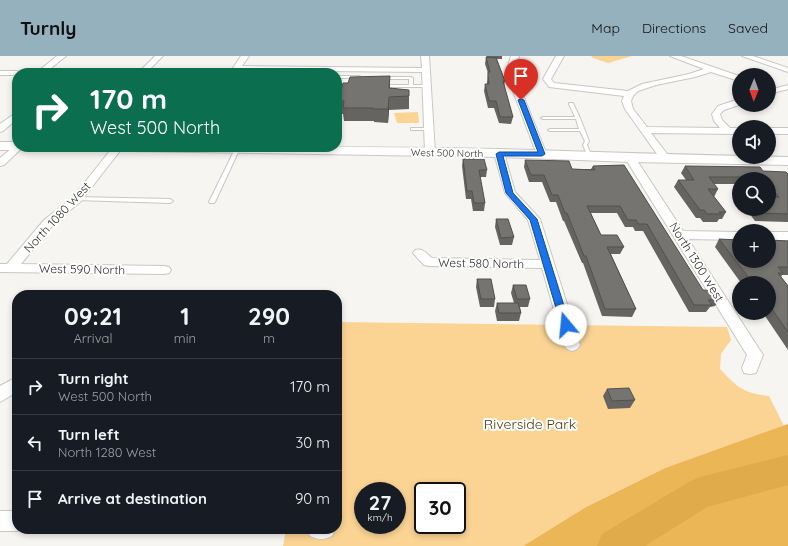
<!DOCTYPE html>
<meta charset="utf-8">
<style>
body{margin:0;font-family:Quicksand,sans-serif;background:#20242c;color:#f1f3f6;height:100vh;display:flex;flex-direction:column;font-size:15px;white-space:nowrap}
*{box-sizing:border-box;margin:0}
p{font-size:13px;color:#9ea1a6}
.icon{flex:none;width:22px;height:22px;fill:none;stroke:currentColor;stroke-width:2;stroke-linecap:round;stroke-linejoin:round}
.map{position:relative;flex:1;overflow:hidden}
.details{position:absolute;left:12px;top:234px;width:330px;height:244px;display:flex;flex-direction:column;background:#171b24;border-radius:16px;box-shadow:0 2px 6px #0003}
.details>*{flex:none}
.hud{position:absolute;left:12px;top:12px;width:330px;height:84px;border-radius:16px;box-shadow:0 2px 6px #0003;background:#0b6e4f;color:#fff;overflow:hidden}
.needle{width:26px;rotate:181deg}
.tools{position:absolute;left:732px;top:12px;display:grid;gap:8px}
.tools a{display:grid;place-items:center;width:44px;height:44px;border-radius:50%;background:#171b24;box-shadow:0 2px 6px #0003;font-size:20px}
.speed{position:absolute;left:354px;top:426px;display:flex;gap:8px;font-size:20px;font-weight:700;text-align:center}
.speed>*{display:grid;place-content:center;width:52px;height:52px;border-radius:50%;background:#171b24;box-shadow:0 2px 6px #0003;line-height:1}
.speed small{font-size:10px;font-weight:400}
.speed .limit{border:2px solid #111;border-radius:6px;background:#fff;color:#111}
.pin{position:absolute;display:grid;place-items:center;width:34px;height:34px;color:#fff;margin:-41px -17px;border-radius:50% 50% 50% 0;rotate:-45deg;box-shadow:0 0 4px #0007}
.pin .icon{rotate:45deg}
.me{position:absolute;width:44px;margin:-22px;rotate:343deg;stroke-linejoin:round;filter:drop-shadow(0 0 3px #0008)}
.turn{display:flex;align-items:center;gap:14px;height:84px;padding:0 12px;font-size:18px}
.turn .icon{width:52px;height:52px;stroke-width:2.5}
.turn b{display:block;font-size:28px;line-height:34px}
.eta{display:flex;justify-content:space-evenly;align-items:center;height:68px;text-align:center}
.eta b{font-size:24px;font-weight:800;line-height:28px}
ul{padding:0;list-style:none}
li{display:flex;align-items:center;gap:12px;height:56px;padding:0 12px;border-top:1px solid #363941}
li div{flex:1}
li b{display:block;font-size:15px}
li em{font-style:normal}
header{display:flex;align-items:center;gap:24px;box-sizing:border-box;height:56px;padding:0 20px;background:#96b1be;color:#111}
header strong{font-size:19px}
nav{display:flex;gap:22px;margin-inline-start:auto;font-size:14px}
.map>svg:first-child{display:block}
</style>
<header>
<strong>Turnly</strong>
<nav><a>Map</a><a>Directions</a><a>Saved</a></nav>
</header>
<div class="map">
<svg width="788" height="490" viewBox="0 0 788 490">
<rect width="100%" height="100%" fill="#f7f5f1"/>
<g fill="#fbd494" fill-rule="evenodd">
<polygon points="591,0 632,0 608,7 593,2"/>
<polygon points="418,56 419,67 397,67 394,57"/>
<path d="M 337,266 L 727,271 L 731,284 L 721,298 L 720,313 C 737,331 743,337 769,340 L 784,370 L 665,412 L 586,451 L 523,490 L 283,490 L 286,473 L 337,473 ZM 363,435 L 397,435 L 397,469 L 363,469 ZM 423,435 L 457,435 L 457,469 L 423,469 Z"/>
</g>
<polygon fill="#ebb655" points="788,368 788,490 523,490 586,451 665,412"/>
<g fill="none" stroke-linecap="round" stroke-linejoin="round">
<polygon fill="#e0ab4a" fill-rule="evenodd" points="788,399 788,429 707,451 645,490 597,490 602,478 689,426 700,421"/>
<defs>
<g id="service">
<polygon points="338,20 359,20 361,21 359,22 338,22"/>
<polygon points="381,21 411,21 413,22 413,29 426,29 428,30 426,31 382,31 380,30 381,29 409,29 409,23 380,23 379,22"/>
<polygon points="337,28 352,29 354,30 352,31 337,30"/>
<polygon points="569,47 573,47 580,62 589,85 587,89 592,101 592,102 588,101 583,89 585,85 580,75 550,75 548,74 550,73 579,73 576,63 543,63 541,62 543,61 575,61 569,48"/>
<polygon points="411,72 429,72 431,73 429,74 411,74"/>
<polygon points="236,91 240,92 215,146 214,147 210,147 209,146"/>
<polygon points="77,141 170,143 173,145 170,147 75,144 74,143"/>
</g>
<g id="minor">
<polygon points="57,0 66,0 45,17 36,17"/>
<polygon points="155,0 163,0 146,17 138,17"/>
<polygon points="241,0 249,0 242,10 422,12 421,0 429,0 435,97 430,100 425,97 422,16 234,14 233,12"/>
<polygon points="511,0 519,0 515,13 515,19 547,99 546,101 538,101 537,99 507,19 507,13"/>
<polygon points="556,0 564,0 551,23 554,27 628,35 642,28 689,18 704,13 670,0 681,0 739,20 739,25 711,16 695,21 656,29 638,35 633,40 631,45 633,53 647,71 720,72 714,65 712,58 718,50 739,43 739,49 724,54 720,58 722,64 730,72 739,72 739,78 651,77 671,103 670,105 662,105 625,53 622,45 624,40 549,31 543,23"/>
<polygon points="742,0 753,0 788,12 788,16"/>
<polygon points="0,15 17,15 21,17 17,17 17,19 0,19"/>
<polygon points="788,29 788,33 769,38 769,34"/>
<polygon points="17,56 17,63 3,75 0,76 0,68"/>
<rect x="769" y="72" width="19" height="6"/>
<polygon points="17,88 17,91 23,91 4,109 0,110 0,102"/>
<polygon points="113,91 123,91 81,145 52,170 21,208 164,210 169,211 171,214 169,217 164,218 0,216 0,208 7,208 44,164 73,141"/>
<path d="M 499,94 L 504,97 L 515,136 L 540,163 L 580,289 L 577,293 L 572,295 L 567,293 L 564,289 L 542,212 L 429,210 L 424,209 L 413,197 L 415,194 C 423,192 426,197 432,202 L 540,204 L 528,164 L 505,137 L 494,97 Z"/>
<polygon points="630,99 634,100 683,175 739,176 739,184 688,183 763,299 756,317 750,318 744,317 742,312 747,299 625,102"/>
<rect x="769" y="176" width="19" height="8"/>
<polygon points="13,323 17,325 17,336 0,346 0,330"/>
<polygon points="0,455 17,455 17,473 22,473 17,475 0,475"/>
<path d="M 307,473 L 335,473 L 332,480 C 324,484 318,484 310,480 Z"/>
</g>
<g id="tertiary">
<polygon points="0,86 17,86 17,91 23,91 17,94 0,94"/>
<path d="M 125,91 C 250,91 374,90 499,93 C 595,96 693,99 788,101 L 788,109 L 630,106 L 499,101 L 131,95 L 127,94 Z"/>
</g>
</defs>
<use href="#service" stroke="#c9c7c3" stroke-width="2"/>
<use href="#minor" stroke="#c9c7c3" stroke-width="2"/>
<use href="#tertiary" stroke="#c9c7c3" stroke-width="2"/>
<use href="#service" fill="#fff" fill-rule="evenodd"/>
<use href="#minor" fill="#fff" fill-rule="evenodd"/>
<use href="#tertiary" fill="#fff" fill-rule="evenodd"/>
</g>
<g fill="#656460">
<polygon points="486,0 502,0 502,3 497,3 505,25 504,30 513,61 511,68 499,67 494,52 488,52 484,35 485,28 487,28 487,26 488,17 485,8 486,1 487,1"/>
<polygon points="390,20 390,32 409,34 409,53 389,54 388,67 374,66 374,65 344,65 343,58 341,58 339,45 348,27"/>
<polygon points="463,103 487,114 486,121 480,121 485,147 484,155 473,155 471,143 466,143 462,110"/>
<polygon points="525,104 572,113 591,113 593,110 624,109 703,234 720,243 715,250 710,251 706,256 689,256 643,175 635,175 633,171 625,171 617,157 591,157 601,179 624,191 620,198 611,198 636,253 632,261 602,260 583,207 582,207 564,165 563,165 556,146 550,146 542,126 529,126 524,111"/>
<polygon points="685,110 763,115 788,118 788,166 755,165 746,153 769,153 769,123 739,123 739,128 714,128 718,133 714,141 726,156 722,163 719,163 717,166 703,166 700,162 696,162 674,131 678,124 686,124 681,117"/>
<polygon points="496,163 514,181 512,189 500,189 495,171"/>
<polygon points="719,183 788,185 788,219 782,219 781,221 788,230 788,294 763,257 769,257 769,227 741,227 715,191"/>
<polygon points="477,223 495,243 494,251 480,251 476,231"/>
<polygon points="513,229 530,243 528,251 520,251 521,257 519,265 497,265 495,255 497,247 514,247 511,237"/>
<polygon points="607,333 635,344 630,352 608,353 603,340"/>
</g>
<polygon fill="#53514e" points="389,41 389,54 388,67 388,53"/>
<g fill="#767470" stroke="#53514e">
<polygon points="486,1 496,2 505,25 503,25 513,61 500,61 496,45 489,45 485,28 489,28 488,20 488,16 490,16"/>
<polygon points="390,20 389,32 409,34 409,40 389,41 388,53 373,53 373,52 343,52 344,45 339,45 343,27 348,27 350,21"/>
<polygon points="463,103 484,103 487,114 479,114 485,147 474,147 472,135 467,135"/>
<polygon points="525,104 569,105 572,113 595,114 593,110 624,109 703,234 715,235 720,243 708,244 712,249 694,249 647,168 638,168 636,164 628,164 620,150 587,150 601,179 617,179 624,191 607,191 636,253 605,253 586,200 584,200 567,157 565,157 558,139 552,139 544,119 531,119"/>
<polygon points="685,110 760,111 763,115 786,116 788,118 788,158 760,157 756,153 769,153 769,141 779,141 769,130 769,123 763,123 761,121 709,121 718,133 708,133 726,156 719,156 721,158 707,158 704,154 700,154 678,124 694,124"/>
<polygon points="496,163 508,163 514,181 501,182"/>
<polygon points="719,183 739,184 739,205 769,205 769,184 788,185 788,211 778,211 783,217 778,217 788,230 788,276 769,249 769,227 753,227"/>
<polygon points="477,223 491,223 495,243 481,243"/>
<polygon points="513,229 526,229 530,243 517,243"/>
<polygon points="497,247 518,247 521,257 499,257"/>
<polygon points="629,332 635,344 612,345 607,333"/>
</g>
<polygon fill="#1a73e8" stroke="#114b97" points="521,43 524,44 545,98 542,100 503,100 513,137 537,163 570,269 566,272 561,269 530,164 506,137 496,98 499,96 538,96 518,44"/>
<g text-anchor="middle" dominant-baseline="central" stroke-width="4" stroke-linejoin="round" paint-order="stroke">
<g font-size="10" fill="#2d2c2b" stroke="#fff">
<text transform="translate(447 97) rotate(1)">West 500 North</text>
</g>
<g font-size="12" fill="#2d2c2b" stroke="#fff">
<text transform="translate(57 161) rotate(-47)">North 1080 West</text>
<text transform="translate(697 206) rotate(58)">North 1300 West</text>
<text transform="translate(481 207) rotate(1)">West 580 North</text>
<text transform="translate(82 213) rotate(1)">West 590 North</text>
</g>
<g font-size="14" fill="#4f3910" stroke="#fff">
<text x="530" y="368">Riverside Park</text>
</g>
</g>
</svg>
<div class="tools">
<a><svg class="needle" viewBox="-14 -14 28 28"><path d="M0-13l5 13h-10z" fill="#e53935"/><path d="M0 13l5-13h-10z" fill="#9ea1a6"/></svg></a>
<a><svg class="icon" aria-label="sound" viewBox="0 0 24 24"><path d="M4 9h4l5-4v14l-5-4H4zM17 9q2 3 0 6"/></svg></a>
<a><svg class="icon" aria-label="search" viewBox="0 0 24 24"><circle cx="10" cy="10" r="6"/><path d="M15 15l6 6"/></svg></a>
<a>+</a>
<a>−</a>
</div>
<div class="speed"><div>27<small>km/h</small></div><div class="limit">30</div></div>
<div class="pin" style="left:521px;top:44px;background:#d93025"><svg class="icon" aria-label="arrive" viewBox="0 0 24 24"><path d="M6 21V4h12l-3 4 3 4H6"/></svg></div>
<svg class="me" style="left:566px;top:269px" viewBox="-20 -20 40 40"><circle r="19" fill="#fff"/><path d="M0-13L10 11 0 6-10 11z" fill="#1a73e8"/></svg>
<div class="hud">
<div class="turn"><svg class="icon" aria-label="right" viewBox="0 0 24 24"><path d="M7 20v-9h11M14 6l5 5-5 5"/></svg><div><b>170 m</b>West 500 North</div></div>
</div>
<section class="details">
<div class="eta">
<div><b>09:21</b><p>Arrival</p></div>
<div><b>1</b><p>min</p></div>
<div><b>290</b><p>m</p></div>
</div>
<ul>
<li><svg class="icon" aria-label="right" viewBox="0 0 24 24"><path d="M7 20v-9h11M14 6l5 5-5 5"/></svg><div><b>Turn right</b><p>West 500 North</p></div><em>170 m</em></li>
<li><svg class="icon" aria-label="left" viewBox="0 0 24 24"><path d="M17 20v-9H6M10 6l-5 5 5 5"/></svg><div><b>Turn left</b><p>North 1280 West</p></div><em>30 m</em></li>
<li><svg class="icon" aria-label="arrive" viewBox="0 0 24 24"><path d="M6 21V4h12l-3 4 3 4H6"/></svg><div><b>Arrive at destination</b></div><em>90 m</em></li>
</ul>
</section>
</div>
